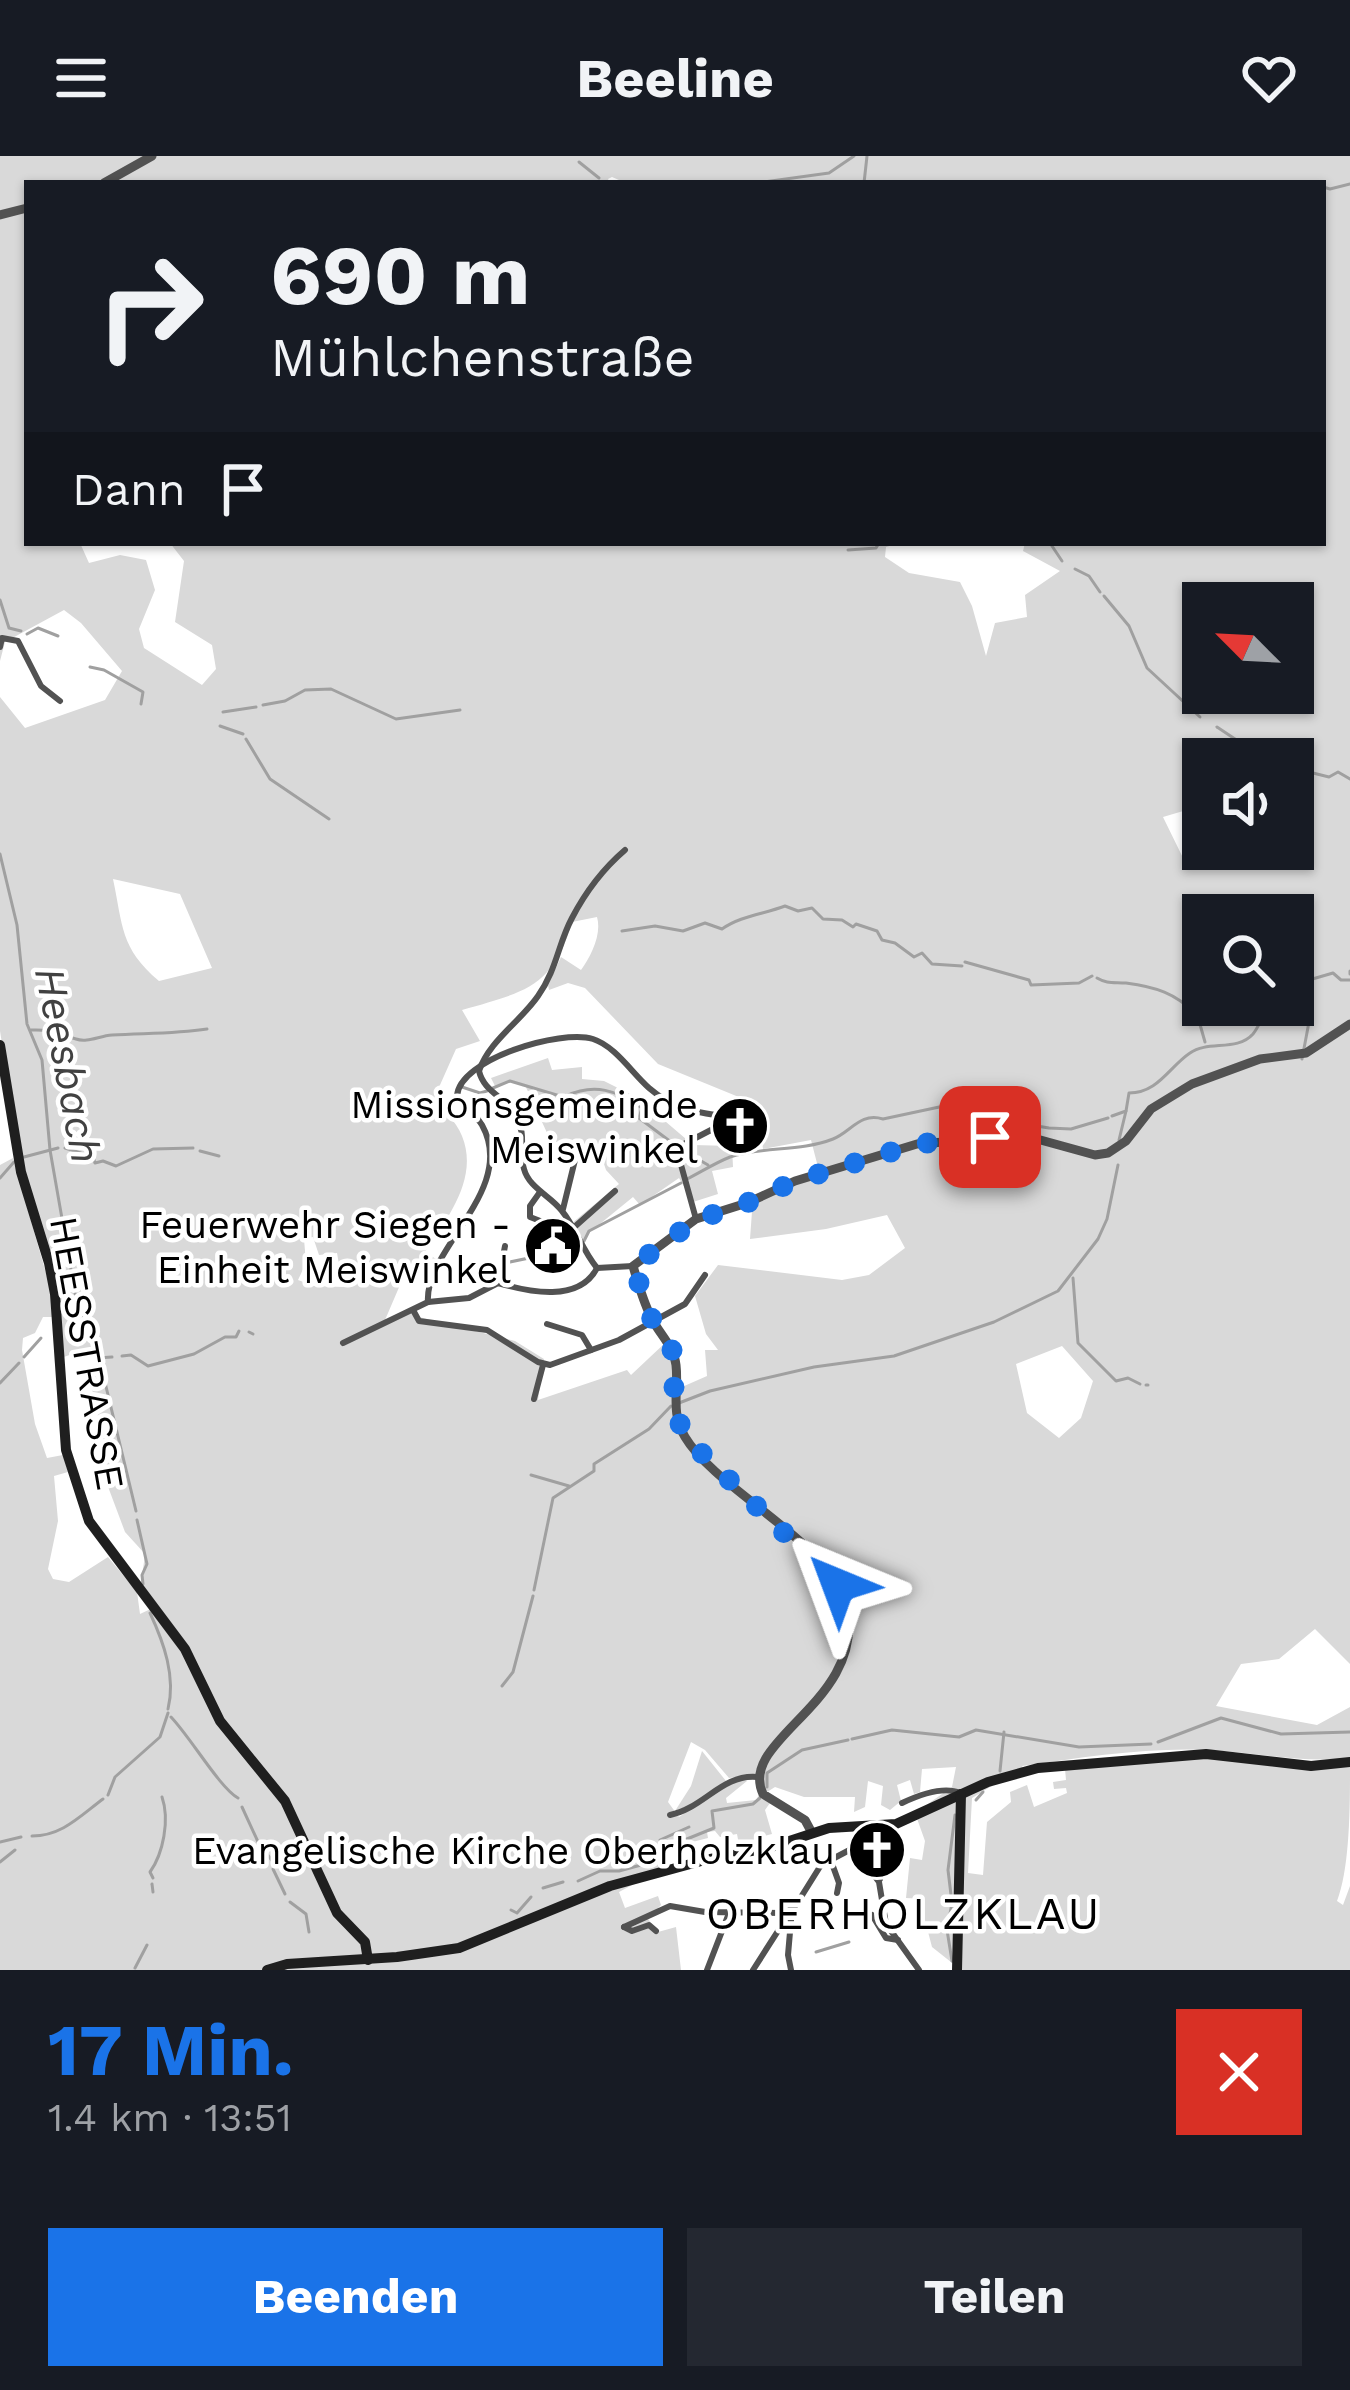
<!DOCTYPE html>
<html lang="de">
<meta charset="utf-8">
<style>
body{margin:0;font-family:"Work Sans",sans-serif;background:#242831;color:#f1f3f6;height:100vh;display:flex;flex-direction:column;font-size:45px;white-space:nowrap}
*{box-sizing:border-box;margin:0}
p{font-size:39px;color:#9ea1a6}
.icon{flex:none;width:66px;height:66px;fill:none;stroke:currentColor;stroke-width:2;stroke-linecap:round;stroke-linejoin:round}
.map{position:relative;height:1814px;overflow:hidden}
.drawer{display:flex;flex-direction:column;background:#171b24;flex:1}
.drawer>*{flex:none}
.hud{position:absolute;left:24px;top:24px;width:1302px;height:366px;border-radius:0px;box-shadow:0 3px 9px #0004;background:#171b24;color:#f1f3f6;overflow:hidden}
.needle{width:78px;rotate:294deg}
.controls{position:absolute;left:1182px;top:426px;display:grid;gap:24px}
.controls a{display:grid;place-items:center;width:132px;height:132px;border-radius:0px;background:#171b24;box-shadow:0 3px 9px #0004;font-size:60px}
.pin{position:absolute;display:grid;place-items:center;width:102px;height:102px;color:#fff;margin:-51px;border-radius:24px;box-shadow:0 6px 18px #0006}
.me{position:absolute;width:132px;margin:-66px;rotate:316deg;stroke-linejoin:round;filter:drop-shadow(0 0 9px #0008)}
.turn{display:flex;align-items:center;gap:42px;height:252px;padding:0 48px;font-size:54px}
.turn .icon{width:156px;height:156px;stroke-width:2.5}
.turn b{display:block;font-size:84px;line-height:102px}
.then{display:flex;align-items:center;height:114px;padding:0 48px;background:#0003;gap:24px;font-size:45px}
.round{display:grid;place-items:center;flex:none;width:126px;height:126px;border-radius:0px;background:#242831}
.headline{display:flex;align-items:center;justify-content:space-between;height:204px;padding:0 48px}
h1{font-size:72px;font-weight:700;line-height:90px;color:#1a73e8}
.action{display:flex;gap:24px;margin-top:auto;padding:24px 48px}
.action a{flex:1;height:138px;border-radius:0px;background:#1a73e8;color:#fff;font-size:48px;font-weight:700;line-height:138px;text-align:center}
.action a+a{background:#242831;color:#f1f3f6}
header{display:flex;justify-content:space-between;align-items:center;height:156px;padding:0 48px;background:#171b24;font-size:54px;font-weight:700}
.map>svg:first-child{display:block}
</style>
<header><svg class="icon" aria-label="menu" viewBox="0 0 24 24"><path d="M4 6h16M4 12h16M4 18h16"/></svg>Beeline<svg class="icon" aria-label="heart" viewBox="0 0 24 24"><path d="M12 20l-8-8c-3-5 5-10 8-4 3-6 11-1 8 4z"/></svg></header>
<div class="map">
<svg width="1350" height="1814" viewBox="0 0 1350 1814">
<rect width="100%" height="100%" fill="#fff"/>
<g fill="#d9d9d9" fill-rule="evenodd">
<path d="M 0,0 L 1350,0 L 1350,1508 L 1315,1473 L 1279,1503 L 1241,1508 L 1216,1550 L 1317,1569 L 1350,1551 L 1350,1602 C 1302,1607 1258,1597 1210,1594 C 1148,1591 1084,1601 1022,1610 L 1026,1617 L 995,1628 L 972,1642 L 968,1717 L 983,1719 L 987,1666 L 1011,1646 L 1010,1636 L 1027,1629 L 1034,1651 L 1067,1637 L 1066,1632 L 1054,1633 L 1053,1626 L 1066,1624 L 1065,1613 C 1116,1608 1166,1601 1217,1603 C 1262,1605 1305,1617 1350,1610 C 1350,1650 1350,1712 1337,1745 L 1343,1749 L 1350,1730 L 1350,1814 L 961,1814 L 932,1791 L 927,1772 L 915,1773 L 924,1743 L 906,1742 L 910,1702 L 922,1704 L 925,1685 L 915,1657 L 952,1631 L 956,1611 L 922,1613 L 920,1636 L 914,1638 L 910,1624 L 897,1629 L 901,1645 L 890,1654 L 881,1649 L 883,1630 L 868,1625 L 865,1651 L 854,1656 L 855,1641 L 804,1641 L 775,1631 L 767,1636 L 770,1647 L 765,1654 L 772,1678 L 760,1681 L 762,1689 L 740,1694 L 737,1678 L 720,1681 L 715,1675 L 707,1676 L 708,1682 L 661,1694 L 666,1711 L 619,1736 L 625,1752 L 658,1740 L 661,1749 L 648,1763 L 658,1776 L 676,1771 L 681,1814 L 0,1814 L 0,1009 L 13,1002 L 54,1145 L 53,1161 L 43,1161 L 35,1177 L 23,1182 L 22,1194 L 35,1268 L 47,1302 L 63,1299 L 68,1316 L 54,1320 L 58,1365 L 48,1413 L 53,1423 L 69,1426 L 108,1401 L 137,1436 L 140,1458 L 157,1450 L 141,1429 L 145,1398 L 125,1376 L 107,1328 L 95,1329 L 91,1277 L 101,1274 L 89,1220 L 101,1215 L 92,1191 L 61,1202 L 60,1140 L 88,1130 L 57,1136 L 22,1014 L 0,875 L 0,541 L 25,572 L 105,544 L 122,515 L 81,467 L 64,454 L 5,486 L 0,505 ZM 612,21 L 626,27 L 1323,27 L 1323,387 L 1025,387 L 1023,395 L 1060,415 L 1025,439 L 1027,461 L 995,467 L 986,500 L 972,450 L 960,426 L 909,417 L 885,401 L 886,391 L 899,387 L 170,387 L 184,405 L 175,466 L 212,489 L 216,513 L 202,529 L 144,492 L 139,473 L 155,434 L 146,404 L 120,399 L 89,407 L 80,387 L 27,387 L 27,27 L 610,27 L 608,23 ZM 1203,447 L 1293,447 L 1293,537 L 1203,537 ZM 1203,603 L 1293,603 L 1293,693 L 1227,693 L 1185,706 L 1163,661 L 1190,653 L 1203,662 ZM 113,723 L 180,738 L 212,812 L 159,825 C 120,792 123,770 113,723 ZM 1203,759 L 1293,759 L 1293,849 L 1203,849 ZM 597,761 C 602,778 591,800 581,814 L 561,801 L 548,829 L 549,834 L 568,827 L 585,832 L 658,908 L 751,946 L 751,958 L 759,964 L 763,993 L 811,984 L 819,1015 L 753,1042 L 750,1083 L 826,1073 L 887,1059 L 905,1092 L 869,1119 L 842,1124 L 718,1109 L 695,1140 L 706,1178 L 718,1194 L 705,1194 L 707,1220 L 682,1231 L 678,1196 L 665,1187 L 631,1219 L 627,1214 L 538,1244 L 544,1203 L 515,1185 L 419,1161 L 416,1154 L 385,1164 L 406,1115 L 430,1123 L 439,1105 L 425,1096 C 448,1061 479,1022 462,980 C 456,965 442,954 436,938 L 456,893 L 480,885 L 462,854 C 523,836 553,833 572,766 ZM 313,1081 L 319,1099 L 337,1097 L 343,1131 L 314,1130 L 298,1124 L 306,1107 L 304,1083 ZM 1062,1190 L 1093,1225 L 1081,1262 L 1059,1282 L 1027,1257 L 1016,1208 ZM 691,1586 L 705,1594 L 729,1622 L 755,1619 L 760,1637 L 756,1644 L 727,1647 L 726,1642 L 747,1625 L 735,1624 L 679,1661 L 668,1646 Z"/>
<polygon points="548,902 552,914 582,911 582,923 604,925 638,942 693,989 732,990 733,1011 712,1015 718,1038 693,1046 679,1022 640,1049 633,1041 590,1076 583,1088 571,1068 619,1028 606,1014 602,1002 578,1000 573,1004 560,996 560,989 548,979 525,929 509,926 495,930 491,922"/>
<polygon points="702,1595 726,1625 703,1644 675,1655 691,1630"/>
</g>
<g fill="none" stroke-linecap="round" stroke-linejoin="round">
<g stroke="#a0a0a0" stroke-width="3">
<polyline points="579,6 599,22"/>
<polyline points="756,27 829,17 854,0"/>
<polyline points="864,27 867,0"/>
<polyline points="1323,31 1330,33 1350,28"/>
<polyline points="1050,387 1062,405"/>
<polyline points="848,394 876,392 879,387"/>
<polyline points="1075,413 1089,420 1100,436"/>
<polyline points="1104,440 1129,470 1147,512 1200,561"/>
<polyline points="0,444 9,472 21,475"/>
<polyline points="27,478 38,472 58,480"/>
<polyline points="90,511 104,514 143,536 141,548"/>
<polyline points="263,549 285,545 305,534 331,533 396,563 460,554"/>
<polyline points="223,556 256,551"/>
<polyline points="220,570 243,578"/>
<polyline points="1217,571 1265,603"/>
<polyline points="246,583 270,623 329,663"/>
<polyline points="1293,612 1329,621 1338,616 1350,623"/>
<polyline points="0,698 17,769 27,868 42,904 50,994 74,1131"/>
<path d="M 622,775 L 655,770 L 683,775 L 705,767 L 722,773 C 740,760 764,758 785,750 L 798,755 L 812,752 L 823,763 L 842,764 L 853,771 L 856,768 L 877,775 L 882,784 L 895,787 L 914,801 L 922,797 L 932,808 L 962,810"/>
<polyline points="965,806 1029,824 1031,829 1079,827 1092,820"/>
<polyline points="1350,815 1350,818"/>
<path d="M 1097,822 C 1107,828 1114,826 1126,827 C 1156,831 1175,837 1196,858"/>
<polyline points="1298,834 1309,866 1302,903"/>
<polyline points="1293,836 1309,824 1333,817 1341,824 1350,824"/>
<polyline points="1199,865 1205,886"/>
<path d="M 31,874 C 53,873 57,878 76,883 C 87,887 99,880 112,879 C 145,877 174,878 207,873"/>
<polyline points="462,931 480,937 487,935"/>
<polyline points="493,932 510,925 560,940"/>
<path d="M 566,940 C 594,927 617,934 642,952 L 639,962 L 679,992"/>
<path d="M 1112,960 L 1126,955 L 1129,937 C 1158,937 1169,911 1190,897 C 1208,884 1237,896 1253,878 C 1262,867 1265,849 1277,849"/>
<polyline points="1119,984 1126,955"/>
<polyline points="65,992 93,1001 95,1007 103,1005 116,1010 153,993 193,992"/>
<polyline points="200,995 219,1000"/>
<polyline points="684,995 708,1009"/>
<polyline points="24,1001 58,992"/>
<polyline points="0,1022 14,1006"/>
<path d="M 687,1023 C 701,1016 715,1007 730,1001 C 762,990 800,996 833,983 C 851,976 860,956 883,963 L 958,947 L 985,954 L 1000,964 L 1049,972 L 1071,973 L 1108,962"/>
<polyline points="584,1085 589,1075 681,1027"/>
<polyline points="505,1107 577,1092"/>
<polyline points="1073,1122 1078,1187 1116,1225 1128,1222 1140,1228"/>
<polyline points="75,1137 102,1214 136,1355"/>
<polyline points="249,1176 253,1178"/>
<polyline points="122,1200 131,1199 148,1210 194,1198 225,1181 236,1181 239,1175"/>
<polyline points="24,1201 41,1182"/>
<polyline points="97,1202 112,1201"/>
<polyline points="0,1227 19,1207"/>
<polyline points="1146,1229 1148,1229"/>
<polyline points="679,1247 710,1235 814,1211 894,1200 994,1166 1058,1135 1098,1083 1107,1063 1118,1009"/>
<polyline points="531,1319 569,1330"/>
<polyline points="137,1364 147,1408 142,1419 143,1428"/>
<polyline points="534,1434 553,1342 594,1315 594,1308 649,1273 671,1250"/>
<path d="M 150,1457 C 164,1487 176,1521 168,1553"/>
<polyline points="502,1530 513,1516 533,1440"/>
<path d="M 171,1561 C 191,1582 220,1632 238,1642"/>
<polyline points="852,1583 892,1574 959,1581 976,1574 1079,1591 1151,1588"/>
<polyline points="1158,1586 1221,1562 1281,1578 1350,1576"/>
<polyline points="1000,1615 1004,1576"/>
<polyline points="767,1631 767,1617 802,1594 848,1584"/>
<polyline points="108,1639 115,1621 160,1581 168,1557"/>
<polyline points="976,1644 983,1636"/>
<polyline points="242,1651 259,1688 274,1707"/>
<path d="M 32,1680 C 62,1680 80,1660 103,1643"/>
<polyline points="660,1684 689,1671"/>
<polyline points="0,1686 21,1681"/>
<polyline points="0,1706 15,1694"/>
<polyline points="273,1713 285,1738"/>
<path d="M 153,1722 L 150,1716 C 163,1698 170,1664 162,1641"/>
<polyline points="578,1725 600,1715 619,1715 652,1706 650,1698 714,1672 712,1655 753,1648 760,1642"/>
<polyline points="152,1728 153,1736"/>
<polyline points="543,1732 563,1726"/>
<polyline points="290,1746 306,1758 309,1776"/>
<polyline points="511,1754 517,1757 531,1741"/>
<polyline points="816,1796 849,1786"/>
<polyline points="952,1805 947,1774 952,1747 948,1714 955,1659"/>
<polyline points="135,1812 147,1789"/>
</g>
<g stroke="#525252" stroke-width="6">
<polyline points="0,491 2,482 18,485 41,530 60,545"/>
<path d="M 625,694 C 604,712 585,737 572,762 C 558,788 557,813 538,840 C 520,866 489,885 479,915 C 484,936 504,940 515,958 C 528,981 518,992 524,1013 C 529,1032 551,1040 562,1055 C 576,1072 582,1094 597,1112 L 633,1110"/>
<polyline points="540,1036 530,1050 530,1061 548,1068 564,1084 575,1081"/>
<polyline points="563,1053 575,1004"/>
<polyline points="571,1074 615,1035"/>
<polyline points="498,1127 505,1090"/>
<path d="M 428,1146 C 424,1092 518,1034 482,969 C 476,959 464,950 457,940 C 459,903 561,873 593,883 C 615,890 632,917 649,932 C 678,957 701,956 734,962 L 684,988 L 678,998 L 696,1063"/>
<polyline points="413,1154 419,1165 487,1174 538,1206 550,1209 619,1184 685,1148 705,1119"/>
<polyline points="547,1168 582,1179 591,1194"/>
<path d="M 343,1187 L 428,1146 L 469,1142 L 498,1127 C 529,1136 579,1147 597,1112"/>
<polyline points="534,1243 543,1209"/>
<path d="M 902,1647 C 919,1639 944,1630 960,1637"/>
<path d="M 670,1659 C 704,1652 722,1618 757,1621"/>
<polyline points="859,1671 860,1701 879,1726 886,1768 919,1814"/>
<polyline points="830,1702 839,1727 837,1737"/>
<polyline points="880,1723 879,1711 896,1700 892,1676"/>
<polyline points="872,1759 886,1782 898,1784"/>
<polyline points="624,1771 670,1750 705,1756 784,1757 796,1749 821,1709 859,1689"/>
<polyline points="624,1771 632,1775 649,1769 656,1775"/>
<polyline points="707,1814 729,1757"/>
<polyline points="753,1814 785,1764 784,1757"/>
<polyline points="791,1814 788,1799 792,1753"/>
</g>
<g stroke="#525252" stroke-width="9">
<polyline points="104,27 152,0"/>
<polyline points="0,59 27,52"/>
<path d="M 812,1677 L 805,1664 L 763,1638 C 737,1583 866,1547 847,1451 C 835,1389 717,1335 685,1281 C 670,1256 679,1235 676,1209 C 674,1190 659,1178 651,1161 C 643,1145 638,1127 633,1110 L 696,1063 L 747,1047 L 795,1025 L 917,988 L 1026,980 L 1095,999 L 1108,997 L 1126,985 L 1151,953 L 1192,928 L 1260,903 L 1306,897 L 1350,868"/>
</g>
<g stroke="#1f1f1f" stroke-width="10">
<polyline points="0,889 21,1016 49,1107 55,1138 66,1294 89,1365 185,1493 220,1565 285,1645 337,1757 365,1786 368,1804"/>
<polyline points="267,1814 287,1808 397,1801 459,1792 610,1730 705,1704 768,1692 829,1672 896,1668 988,1626 1038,1612 1206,1598 1311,1610 1350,1606"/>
<polyline points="957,1814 961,1638"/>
</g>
</g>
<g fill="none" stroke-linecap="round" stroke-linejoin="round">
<polyline stroke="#1a73e8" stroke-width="21" stroke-dasharray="0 37.8" points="838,1429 685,1281 674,1252 674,1197 653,1166 633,1110 696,1064 747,1047 795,1025 917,988 990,981"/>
</g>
<defs>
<symbol id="church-disc" viewBox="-11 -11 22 22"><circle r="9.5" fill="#000" stroke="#fff"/><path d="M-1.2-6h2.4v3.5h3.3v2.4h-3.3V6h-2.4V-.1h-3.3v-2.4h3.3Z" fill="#fff"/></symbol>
<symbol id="civic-disc" viewBox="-11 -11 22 22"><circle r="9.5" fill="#000" stroke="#fff"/><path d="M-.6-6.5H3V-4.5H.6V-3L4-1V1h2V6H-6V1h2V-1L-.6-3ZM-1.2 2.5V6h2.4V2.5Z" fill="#fff"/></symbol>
</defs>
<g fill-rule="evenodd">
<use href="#church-disc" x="707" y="937" width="66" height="66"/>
<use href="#civic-disc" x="520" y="1057" width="66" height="66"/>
<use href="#church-disc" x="844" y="1661" width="66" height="66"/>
</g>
<g text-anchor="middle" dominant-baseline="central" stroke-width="9" stroke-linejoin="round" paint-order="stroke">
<g font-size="39" fill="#000" stroke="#fff" text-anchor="end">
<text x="698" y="948">Missionsgemeinde<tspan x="698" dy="45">Meiswinkel</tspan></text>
<text x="511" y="1068">Feuerwehr Siegen -<tspan x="511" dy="45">Einheit Meiswinkel</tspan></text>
<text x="835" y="1694">Evangelische Kirche Oberholzklau</text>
</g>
<g font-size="39" fill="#000" stroke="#fff">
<text transform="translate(87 1197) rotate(80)">HEESSTRASSE</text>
</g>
<g font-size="42" font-style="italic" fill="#414141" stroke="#fff">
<text transform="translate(68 909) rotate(79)">Heesbach</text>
</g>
<g font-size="45" letter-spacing="3" fill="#000" stroke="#fff">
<text x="904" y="1757">OBERHOLZKLAU</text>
</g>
</g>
</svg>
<div class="controls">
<a><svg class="needle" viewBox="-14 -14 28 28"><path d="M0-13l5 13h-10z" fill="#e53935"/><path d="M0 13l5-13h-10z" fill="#9ea1a6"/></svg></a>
<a><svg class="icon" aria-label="sound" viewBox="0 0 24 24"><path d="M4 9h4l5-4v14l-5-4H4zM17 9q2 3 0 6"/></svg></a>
<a><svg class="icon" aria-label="search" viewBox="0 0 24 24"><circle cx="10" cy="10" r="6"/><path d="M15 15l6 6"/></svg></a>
</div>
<div class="pin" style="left:990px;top:981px;background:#d93025"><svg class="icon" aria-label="arrive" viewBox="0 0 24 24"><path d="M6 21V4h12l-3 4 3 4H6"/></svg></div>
<svg class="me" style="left:838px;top:1429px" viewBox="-20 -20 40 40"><path d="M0-17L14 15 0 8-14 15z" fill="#1a73e8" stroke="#fff" stroke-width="4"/></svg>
<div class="hud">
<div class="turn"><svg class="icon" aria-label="right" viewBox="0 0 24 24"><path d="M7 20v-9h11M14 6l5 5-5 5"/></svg><div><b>690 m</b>Mühlchenstraße</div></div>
<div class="then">Dann<svg class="icon" aria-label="arrive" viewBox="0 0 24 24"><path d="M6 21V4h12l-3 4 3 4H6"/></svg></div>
</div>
</div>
<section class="drawer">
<div class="headline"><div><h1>17 Min.</h1><p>1.4 km · 13:51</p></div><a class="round" style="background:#d93025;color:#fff"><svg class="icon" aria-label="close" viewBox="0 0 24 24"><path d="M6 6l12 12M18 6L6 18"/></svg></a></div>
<div class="action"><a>Beenden</a><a>Teilen</a></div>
</section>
